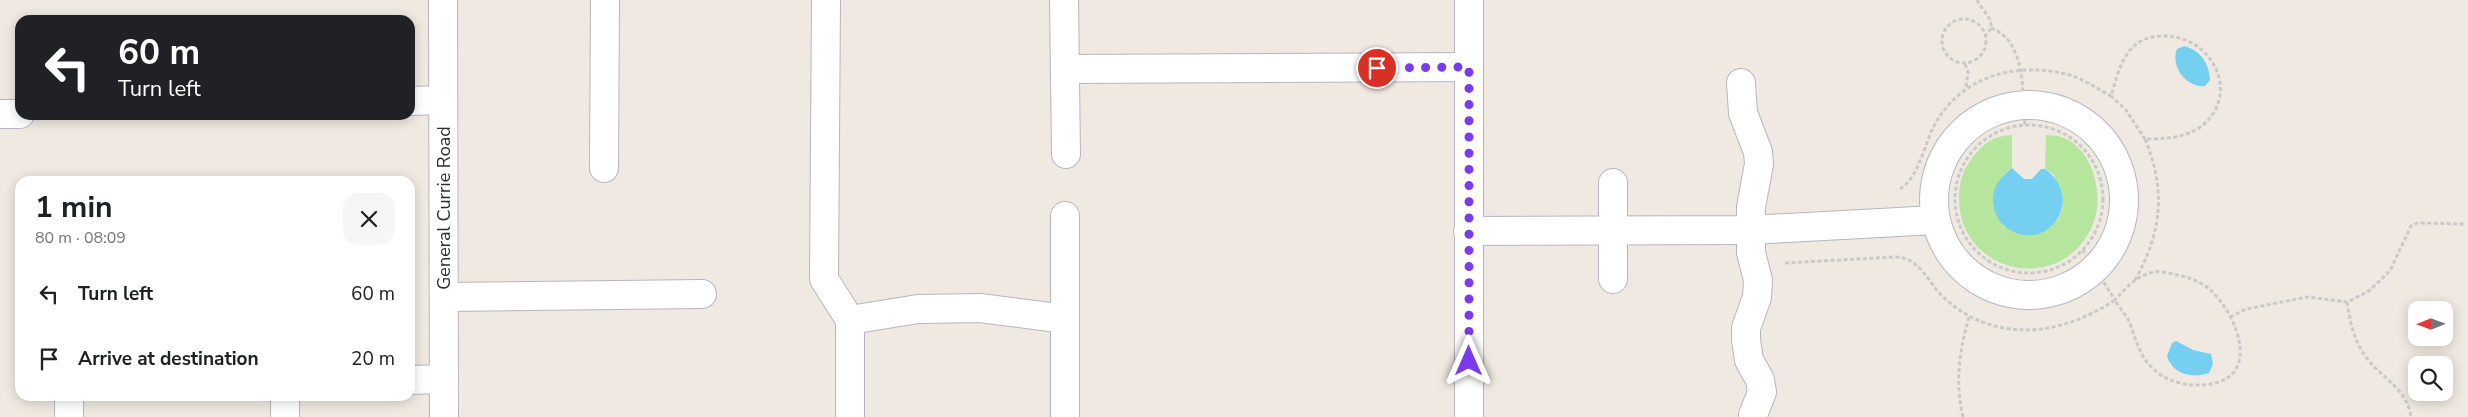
<!DOCTYPE html>
<meta charset="utf-8">
<style>
body{margin:0;font-family:"Nunito Sans",sans-serif;background:#f6f6f6;color:#202124;height:100vh;display:flex;flex-direction:column;font-size:19px;white-space:nowrap}
*{box-sizing:border-box;margin:0}
p{font-size:16px;color:#757577}
.icon{flex:none;width:28px;height:28px;fill:none;stroke:currentColor;stroke-width:2;stroke-linecap:round;stroke-linejoin:round}
.map{position:relative;flex:1;overflow:hidden}
.drawer{position:absolute;left:15px;top:176px;width:400px;height:225px;display:flex;flex-direction:column;background:#fff;border-radius:15px;box-shadow:0 2px 12px #0003}
.drawer>*{flex:none}
.hud{position:absolute;left:15px;top:15px;width:400px;height:105px;border-radius:15px;box-shadow:0 2px 12px #0003;background:#202124;color:#fff;overflow:hidden}
.needle{width:32px;rotate:269deg}
.buttons{position:absolute;left:2408px;top:301px;display:grid;gap:10px}
.buttons a{display:grid;place-items:center;width:45px;height:45px;border-radius:10px;background:#fff;box-shadow:0 2px 12px #0003;font-size:25px}
.pin{position:absolute;display:grid;place-items:center;width:42px;height:42px;color:#fff;margin:-21px;border:2px solid #fff;border-radius:50%;box-shadow:0 1px 5px #0007}
.me{position:absolute;width:55px;margin:-28px;rotate:0deg;stroke-linejoin:round;filter:drop-shadow(0 0 4px #0008)}
.turn{display:flex;align-items:center;gap:18px;height:105px;padding:0 20px;font-size:22px}
.turn .icon{width:65px;height:65px;stroke-width:2.5}
.turn b{display:block;font-size:35px;line-height:42px}
.round{display:grid;place-items:center;flex:none;width:52px;height:52px;border-radius:15px;background:#f6f6f6}
.summary{display:flex;align-items:center;justify-content:space-between;height:85px;padding:0 20px}
h1{font-size:30px;font-weight:700;line-height:38px}
ul{padding:0;list-style:none}
li{display:flex;align-items:center;gap:15px;height:65px;padding:0 20px}
li div{flex:1}
li b{display:block;font-size:19px}
li em{font-style:normal}
.map>svg:first-child{display:block}
</style>
<div class="map">
<svg width="2468" height="417" viewBox="0 0 2468 417">
<rect width="100%" height="100%" fill="#efe9e1"/>
<path fill="#b6e59e" d="M 2012,135 L 2012,168 L 2003,175 L 1993,206 L 1997,217 L 2004,227 L 2050,228 L 2058,219 L 2063,208 L 2054,175 L 2045,169 L 2046,135 C 2051,136 2057,135 2061,137 C 2093,147 2105,196 2093,224 C 2063,297 1958,275 1959,197 C 1959,185 1962,171 1970,161 C 1982,145 1991,136 2012,135 Z"/>
<g fill="#75cff0">
<path d="M 2184,46 C 2200,50 2209,63 2210,80 L 2205,86 C 2186,88 2170,66 2177,49 Z"/>
<path d="M 2012,168 L 2024,179 L 2032,179 L 2041,169 L 2045,169 C 2086,199 2048,254 2008,229 C 1999,223 1994,213 1993,203 C 1992,187 2000,177 2012,168 Z"/>
<path d="M 2176,341 L 2193,350 L 2211,354 L 2213,364 L 2209,373 C 2192,379 2172,374 2167,356 L 2172,343 Z"/>
</g>
<g fill="none" stroke-linecap="round" stroke-linejoin="round">
<defs>
<g id="minor">
<polyline points="443,0 444,417"/>
<polyline points="826,0 824,279 850,320 850,417"/>
<polyline points="1064,0 1066,154"/>
<polyline points="1469,0 1469,417"/>
<polyline points="1065,69 1469,67"/>
<polyline points="1741,83 1743,113 1758,152 1759,164 1751,207 1751,253 1758,280 1757,297 1746,328 1746,340 1749,360 1760,380 1762,392 1753,415"/>
<polyline points="410,101 443,100"/>
<circle cx="2029" cy="200" r="95"/>
<polyline points="0,114 20,114"/>
<polyline points="604,168 605,0"/>
<polyline points="1065,216 1065,417"/>
<polyline points="1468,231 1750,230 1935,220"/>
<polyline points="1613,279 1613,183"/>
<polyline points="444,297 702,294"/>
<polyline points="850,320 918,309 980,308 1065,319"/>
<polyline points="410,380 444,379"/>
<polyline points="69,396 69,417"/>
<polyline points="285,417 285,396"/>
</g>
</defs>
<use href="#minor" stroke="#b4b7c1" stroke-width="30"/>
<g stroke="#c9c9c9" stroke-width="3" stroke-dasharray="4 2.5" stroke-linecap="butt">
<path d="M 1977,0 C 1983,12 1999,23 1986,35"/>
<circle cx="1964" cy="41" r="22"/>
<path d="M 1991,28 C 2027,41 2022,94 2025,125"/>
<polyline points="1965,64 1968,72 1966,87"/>
<circle cx="2029" cy="199" r="74"/>
<path d="M 1900,189 C 1919,177 1924,145 1934,126 C 1961,75 2017,61 2070,75 C 2084,80 2097,88 2111,96"/>
<path d="M 1785,263 L 1894,257 C 1918,256 1927,280 1942,296 C 1992,344 2060,337 2115,300 C 2119,307 2124,313 2128,319 C 2132,328 2135,339 2139,348 C 2151,377 2180,389 2211,384 C 2263,375 2235,310 2208,288 C 2199,281 2188,277 2177,275 C 2169,273 2158,270 2150,273 C 2135,277 2125,289 2115,300 L 2083,250"/>
<path d="M 2135,280 C 2162,233 2166,189 2145,139 C 2165,139 2188,138 2204,124 C 2241,91 2210,35 2164,36 C 2152,36 2140,39 2132,48 C 2120,60 2116,80 2111,96 L 2126,110 L 2145,139"/>
<path d="M 2347,302 C 2350,322 2354,341 2366,357 C 2382,379 2407,388 2411,417"/>
<polyline points="2230,317 2246,309 2307,297 2347,302 2369,291 2390,271 2411,226 2417,223 2465,224"/>
<path d="M 1963,417 C 1955,382 1959,352 1969,317"/>
</g>
<use href="#minor" stroke="#fff" stroke-width="28"/>
</g>
<g fill="none" stroke-linecap="round" stroke-linejoin="round">
<polyline stroke="#7c3aed" stroke-width="9" stroke-dasharray="0 16.2" points="1377,68 1469,67 1469,361"/>
</g>
<g text-anchor="middle" dominant-baseline="central" stroke-width="4.5" stroke-linejoin="round" paint-order="stroke">
<g font-size="18" fill="#2e2e2e" stroke="#fff">
<text transform="translate(444 208) rotate(-90)">General Currie Road</text>
</g>
</g>
</svg>
<div class="buttons">
<a><svg class="needle" viewBox="-14 -14 28 28"><path d="M0-13l5 13h-10z" fill="#e53935"/><path d="M0 13l5-13h-10z" fill="#757577"/></svg></a>
<a><svg class="icon" aria-label="search" viewBox="0 0 24 24"><circle cx="10" cy="10" r="6"/><path d="M15 15l6 6"/></svg></a>
</div>
<div class="pin" style="left:1377px;top:68px;background:#d93025"><svg class="icon" aria-label="arrive" viewBox="0 0 24 24"><path d="M6 21V4h12l-3 4 3 4H6"/></svg></div>
<svg class="me" style="left:1469px;top:361px" viewBox="-20 -20 40 40"><path d="M0-17L14 15 0 8-14 15z" fill="#7c3aed" stroke="#fff" stroke-width="4"/></svg>
<div class="hud">
<div class="turn"><svg class="icon" aria-label="left" viewBox="0 0 24 24"><path d="M17 20v-9H6M10 6l-5 5 5 5"/></svg><div><b>60 m</b>Turn left</div></div>
</div>
<section class="drawer">
<div class="summary"><div><h1>1 min</h1><p>80 m · 08:09</p></div><a class="round"><svg class="icon" aria-label="close" viewBox="0 0 24 24"><path d="M6 6l12 12M18 6L6 18"/></svg></a></div>
<ul>
<li><svg class="icon" aria-label="left" viewBox="0 0 24 24"><path d="M17 20v-9H6M10 6l-5 5 5 5"/></svg><div><b>Turn left</b></div><em>60 m</em></li>
<li><svg class="icon" aria-label="arrive" viewBox="0 0 24 24"><path d="M6 21V4h12l-3 4 3 4H6"/></svg><div><b>Arrive at destination</b></div><em>20 m</em></li>
</ul>
</section>
</div>
